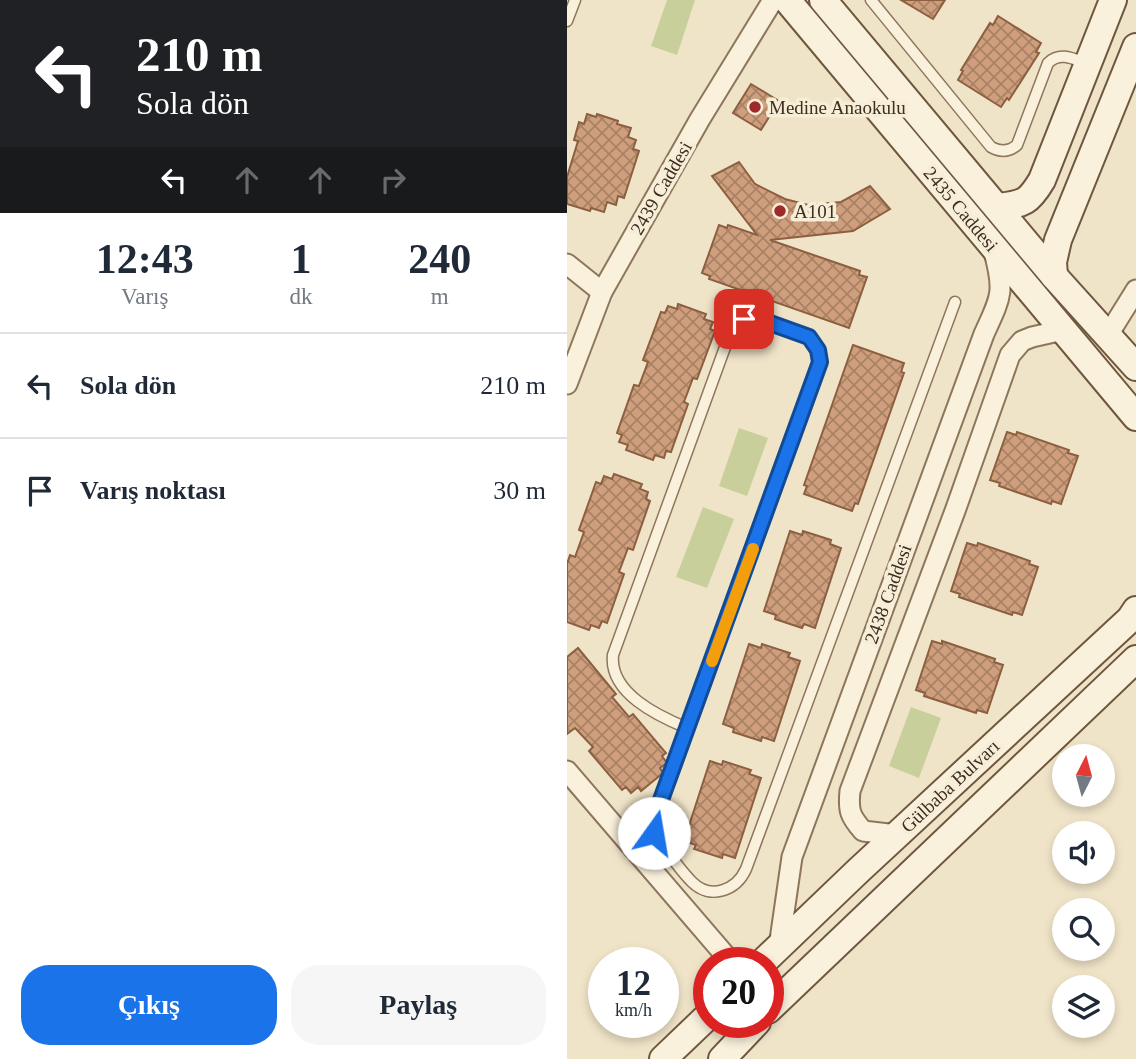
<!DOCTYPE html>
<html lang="tr">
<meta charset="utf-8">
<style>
body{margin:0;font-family:Georgia,serif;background:#f6f6f7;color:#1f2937;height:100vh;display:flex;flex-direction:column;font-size:26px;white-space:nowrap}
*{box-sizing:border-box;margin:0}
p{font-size:23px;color:#747a83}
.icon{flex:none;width:38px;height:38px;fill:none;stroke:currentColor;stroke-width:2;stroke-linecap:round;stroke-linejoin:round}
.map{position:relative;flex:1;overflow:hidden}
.panel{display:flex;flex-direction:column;background:#fff;width:567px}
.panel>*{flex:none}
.banner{background:#202124;color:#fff;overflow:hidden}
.needle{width:46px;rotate:6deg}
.fabs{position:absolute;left:485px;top:744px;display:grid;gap:14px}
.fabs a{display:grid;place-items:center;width:63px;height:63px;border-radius:50%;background:#fff;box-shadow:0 4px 10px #0003;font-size:35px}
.speed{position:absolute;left:21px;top:947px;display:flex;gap:14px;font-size:35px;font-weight:700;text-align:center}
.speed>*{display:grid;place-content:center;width:91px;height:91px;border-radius:50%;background:#fff;box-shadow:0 4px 10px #0003;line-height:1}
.speed small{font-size:18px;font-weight:400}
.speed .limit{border:10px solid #d22;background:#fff;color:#111}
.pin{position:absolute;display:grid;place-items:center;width:60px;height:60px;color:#fff;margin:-30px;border-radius:14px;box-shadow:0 4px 10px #0006}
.me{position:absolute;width:77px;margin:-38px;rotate:13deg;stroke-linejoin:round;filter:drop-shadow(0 0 5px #0008)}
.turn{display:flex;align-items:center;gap:24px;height:147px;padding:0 21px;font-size:32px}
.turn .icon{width:91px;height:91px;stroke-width:2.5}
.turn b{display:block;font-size:49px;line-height:60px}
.lanes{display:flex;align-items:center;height:66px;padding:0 21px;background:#0003;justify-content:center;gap:35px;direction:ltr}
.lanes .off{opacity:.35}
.eta{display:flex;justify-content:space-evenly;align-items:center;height:119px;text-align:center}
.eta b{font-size:42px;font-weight:800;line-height:49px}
.action{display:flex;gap:14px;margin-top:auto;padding:14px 21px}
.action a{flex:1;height:80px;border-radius:28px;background:#1a73e8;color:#fff;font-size:28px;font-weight:800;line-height:80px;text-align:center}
.action a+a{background:#f6f6f7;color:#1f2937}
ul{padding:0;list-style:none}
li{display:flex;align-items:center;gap:21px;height:105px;padding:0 21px;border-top:2px solid #e0e1e3}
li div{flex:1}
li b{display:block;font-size:26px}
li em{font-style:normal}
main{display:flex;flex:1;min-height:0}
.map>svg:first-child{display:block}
</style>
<main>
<section class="panel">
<div class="banner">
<div class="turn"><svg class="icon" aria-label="left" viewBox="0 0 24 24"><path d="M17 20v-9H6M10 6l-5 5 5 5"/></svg><div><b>210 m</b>Sola dön</div></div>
<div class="lanes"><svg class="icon" aria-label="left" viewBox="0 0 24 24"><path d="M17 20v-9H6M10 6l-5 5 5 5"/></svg><svg class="icon off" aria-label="ahead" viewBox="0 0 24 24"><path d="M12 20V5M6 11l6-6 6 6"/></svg><svg class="icon off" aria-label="ahead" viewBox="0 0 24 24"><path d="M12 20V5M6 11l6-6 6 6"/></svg><svg class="icon off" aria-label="right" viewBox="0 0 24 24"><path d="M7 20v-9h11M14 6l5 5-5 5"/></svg></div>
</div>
<div class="eta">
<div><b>12:43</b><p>Varış</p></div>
<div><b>1</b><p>dk</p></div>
<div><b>240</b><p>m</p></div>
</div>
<ul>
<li><svg class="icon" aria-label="left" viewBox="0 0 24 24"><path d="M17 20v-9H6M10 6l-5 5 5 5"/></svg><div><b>Sola dön</b></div><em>210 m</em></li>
<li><svg class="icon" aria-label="arrive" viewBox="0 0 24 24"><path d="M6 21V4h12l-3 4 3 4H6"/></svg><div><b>Varış noktası</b></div><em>30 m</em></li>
</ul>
<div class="action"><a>Çıkış</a><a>Paylaş</a></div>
</section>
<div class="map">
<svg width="569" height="1059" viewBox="0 0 569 1059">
<defs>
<pattern id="building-cross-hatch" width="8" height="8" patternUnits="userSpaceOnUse" patternTransform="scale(1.75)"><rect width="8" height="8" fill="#cf9f7d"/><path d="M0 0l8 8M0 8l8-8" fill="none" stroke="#a98266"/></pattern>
</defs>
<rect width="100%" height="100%" fill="#f0e4c8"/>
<g fill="#c9cf9b">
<polygon points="100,0 128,0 110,55 84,46"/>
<polygon points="172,428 201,438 180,496 152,486"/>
<polygon points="136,507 167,519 140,588 109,577"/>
<polygon points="344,707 374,718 352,778 322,766"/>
</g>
<g fill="url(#building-cross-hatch)" stroke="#8d5f41" stroke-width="2">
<polygon points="334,0 378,0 366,19"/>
<polygon points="431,16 474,43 469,52 472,53 442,100 440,98 434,107 391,80 396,71 394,70 423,23 426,25"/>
<polygon points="184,84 212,101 194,130 166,113"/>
<polygon points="20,114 29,117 30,114 51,121 50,124 64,128 61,137 69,140 66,149 72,151 57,198 51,196 49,205 40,202 37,212 24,208 23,211 0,204 0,177 11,141 7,140 12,122 17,124"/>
<polygon points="172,162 188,184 218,199 241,205 274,202 303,186 323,209 286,231 203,240 293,271 292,275 300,277 282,328 142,279 143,276 135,273 152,225 160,228 161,225 190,235 145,176"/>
<polygon points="111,304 139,314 137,319 146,322 143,329 148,331 130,379 126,378 117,402 121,404 104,452 99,451 97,458 88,455 86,460 59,450 61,445 52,442 55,435 50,433 67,385 72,386 81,362 76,360 94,312 98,313 101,306 110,309"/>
<polygon points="286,345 337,363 334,372 337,373 291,504 288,503 285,511 237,494 240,486 237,485"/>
<polygon points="440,432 449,435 450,432 502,450 501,453 511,456 494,504 485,501 484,504 432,486 433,483 423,480"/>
<polygon points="47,474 75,484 73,489 81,492 79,499 83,501 66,550 61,548 52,572 57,574 40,623 35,621 32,628 24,625 22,630 0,622 0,564 3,555 8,557 17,532 12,530 29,482 34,484 37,476 45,479"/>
<polygon points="223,531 235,535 236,531 264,540 263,544 274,548 248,628 237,624 235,628 208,619 209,615 197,611"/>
<polygon points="400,543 410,546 411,543 463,561 462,564 471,567 455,615 446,612 445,615 392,597 393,594 384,591"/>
<polygon points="365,641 375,644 375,641 428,659 427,662 436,665 420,713 410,710 409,713 357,696 358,693 349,690"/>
<polygon points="182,644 194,648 195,644 223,653 221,657 233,661 207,741 195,737 194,741 166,732 167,728 156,724"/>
<polygon points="11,648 49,694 45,697 62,717 66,714 99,753 95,756 100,763 93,768 96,773 74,791 71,787 64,793 59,787 55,790 22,751 26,747 8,728 0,734 0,657"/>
<polygon points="143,761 155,765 156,761 184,770 182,774 194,778 168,858 156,854 155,858 127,849 129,845 117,841"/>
</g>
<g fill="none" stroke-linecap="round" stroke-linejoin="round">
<defs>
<g id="lane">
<path d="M 304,0 L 424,147 C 433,152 442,152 450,145 L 481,63 C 493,51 507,59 521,64"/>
<polyline points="0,21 8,0"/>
<path d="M 120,728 C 91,716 42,693 46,655 L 165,328 C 170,322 176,318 184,318 C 192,318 237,333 243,338 C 252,345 254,357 252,368 L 86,823 L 87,833 L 90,838 C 101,852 112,869 125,882 C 143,900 169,891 179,869 L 388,302"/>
</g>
<g id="street">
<polyline points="0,264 35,292"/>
<polyline points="541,335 569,290"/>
<polyline points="0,384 35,292 133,119 206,0"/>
<polyline points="0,771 164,962"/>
<path d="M 330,835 L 296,831 C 283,816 281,811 283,791 L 388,511 L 443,355 L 455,341 L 465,337 L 496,330"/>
<path d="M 212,947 L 225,857 L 417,334 C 434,297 438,292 427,252"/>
</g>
<g id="secondary">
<polyline points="220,0 569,417"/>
<polyline points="256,0 487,276 569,367"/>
<path d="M 431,207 C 457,204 462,202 475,180 L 546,0"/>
<polyline points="487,276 486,262 491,240 569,47"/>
<polyline points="196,962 291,871 563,619 569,610"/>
<polyline points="201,1010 569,659"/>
<polyline points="96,1059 142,1015"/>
<polyline points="155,1059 190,1022"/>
</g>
</defs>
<use href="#lane" stroke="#8d765c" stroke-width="13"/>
<use href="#street" stroke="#8d765c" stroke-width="23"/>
<use href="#secondary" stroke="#6f573f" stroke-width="30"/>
<use href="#lane" stroke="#faf1dc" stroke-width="10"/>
<use href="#street" stroke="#faf1dc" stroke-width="19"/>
<use href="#secondary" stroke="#faf1dc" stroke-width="26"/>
</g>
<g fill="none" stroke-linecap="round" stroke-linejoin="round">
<defs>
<polyline id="route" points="87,833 86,827 87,819 253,362 251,350 242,337 189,318 177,319"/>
</defs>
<use href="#route" stroke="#114b97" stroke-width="18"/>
<use href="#route" stroke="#1a73e8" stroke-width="12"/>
<polyline stroke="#f59e0b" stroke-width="12" points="145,661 186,549"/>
</g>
<g fill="#9e2a2b" stroke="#f7eed8" stroke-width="2.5">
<circle cx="188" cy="107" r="7"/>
<circle cx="213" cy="211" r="7"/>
</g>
<g text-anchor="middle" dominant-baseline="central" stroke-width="7" stroke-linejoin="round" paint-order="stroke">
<g font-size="19" fill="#3d2e20" stroke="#f7eed8" text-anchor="start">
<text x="202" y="107">Medine Anaokulu</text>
<text x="227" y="211">A101</text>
</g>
<g font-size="19" fill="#3d2e20" stroke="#f7eed8">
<text transform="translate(94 188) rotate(-60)">2439 Caddesi</text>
<text transform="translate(394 209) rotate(50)">2435 Caddesi</text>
<text transform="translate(321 594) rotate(-70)">2438 Caddesi</text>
<text transform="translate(383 786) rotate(-43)">Gülbaba Bulvarı</text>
</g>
</g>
</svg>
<div class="fabs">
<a><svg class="needle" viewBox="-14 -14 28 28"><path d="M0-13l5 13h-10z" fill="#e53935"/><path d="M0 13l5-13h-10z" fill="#747a83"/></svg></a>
<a><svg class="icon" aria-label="sound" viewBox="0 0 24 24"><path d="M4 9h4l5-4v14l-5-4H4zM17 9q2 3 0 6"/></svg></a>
<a><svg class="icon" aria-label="search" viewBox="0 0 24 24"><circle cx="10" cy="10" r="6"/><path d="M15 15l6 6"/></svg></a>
<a><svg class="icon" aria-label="layers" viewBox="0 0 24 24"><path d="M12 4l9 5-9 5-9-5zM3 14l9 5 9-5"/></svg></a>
</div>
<div class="speed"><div>12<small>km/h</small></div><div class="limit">20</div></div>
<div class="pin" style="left:177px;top:319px;background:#d93025"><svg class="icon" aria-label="arrive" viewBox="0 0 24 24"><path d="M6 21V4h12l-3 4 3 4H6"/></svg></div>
<svg class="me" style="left:87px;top:833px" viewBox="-20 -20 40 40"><circle r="19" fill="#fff"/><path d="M0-13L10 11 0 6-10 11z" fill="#1a73e8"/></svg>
</div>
</main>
